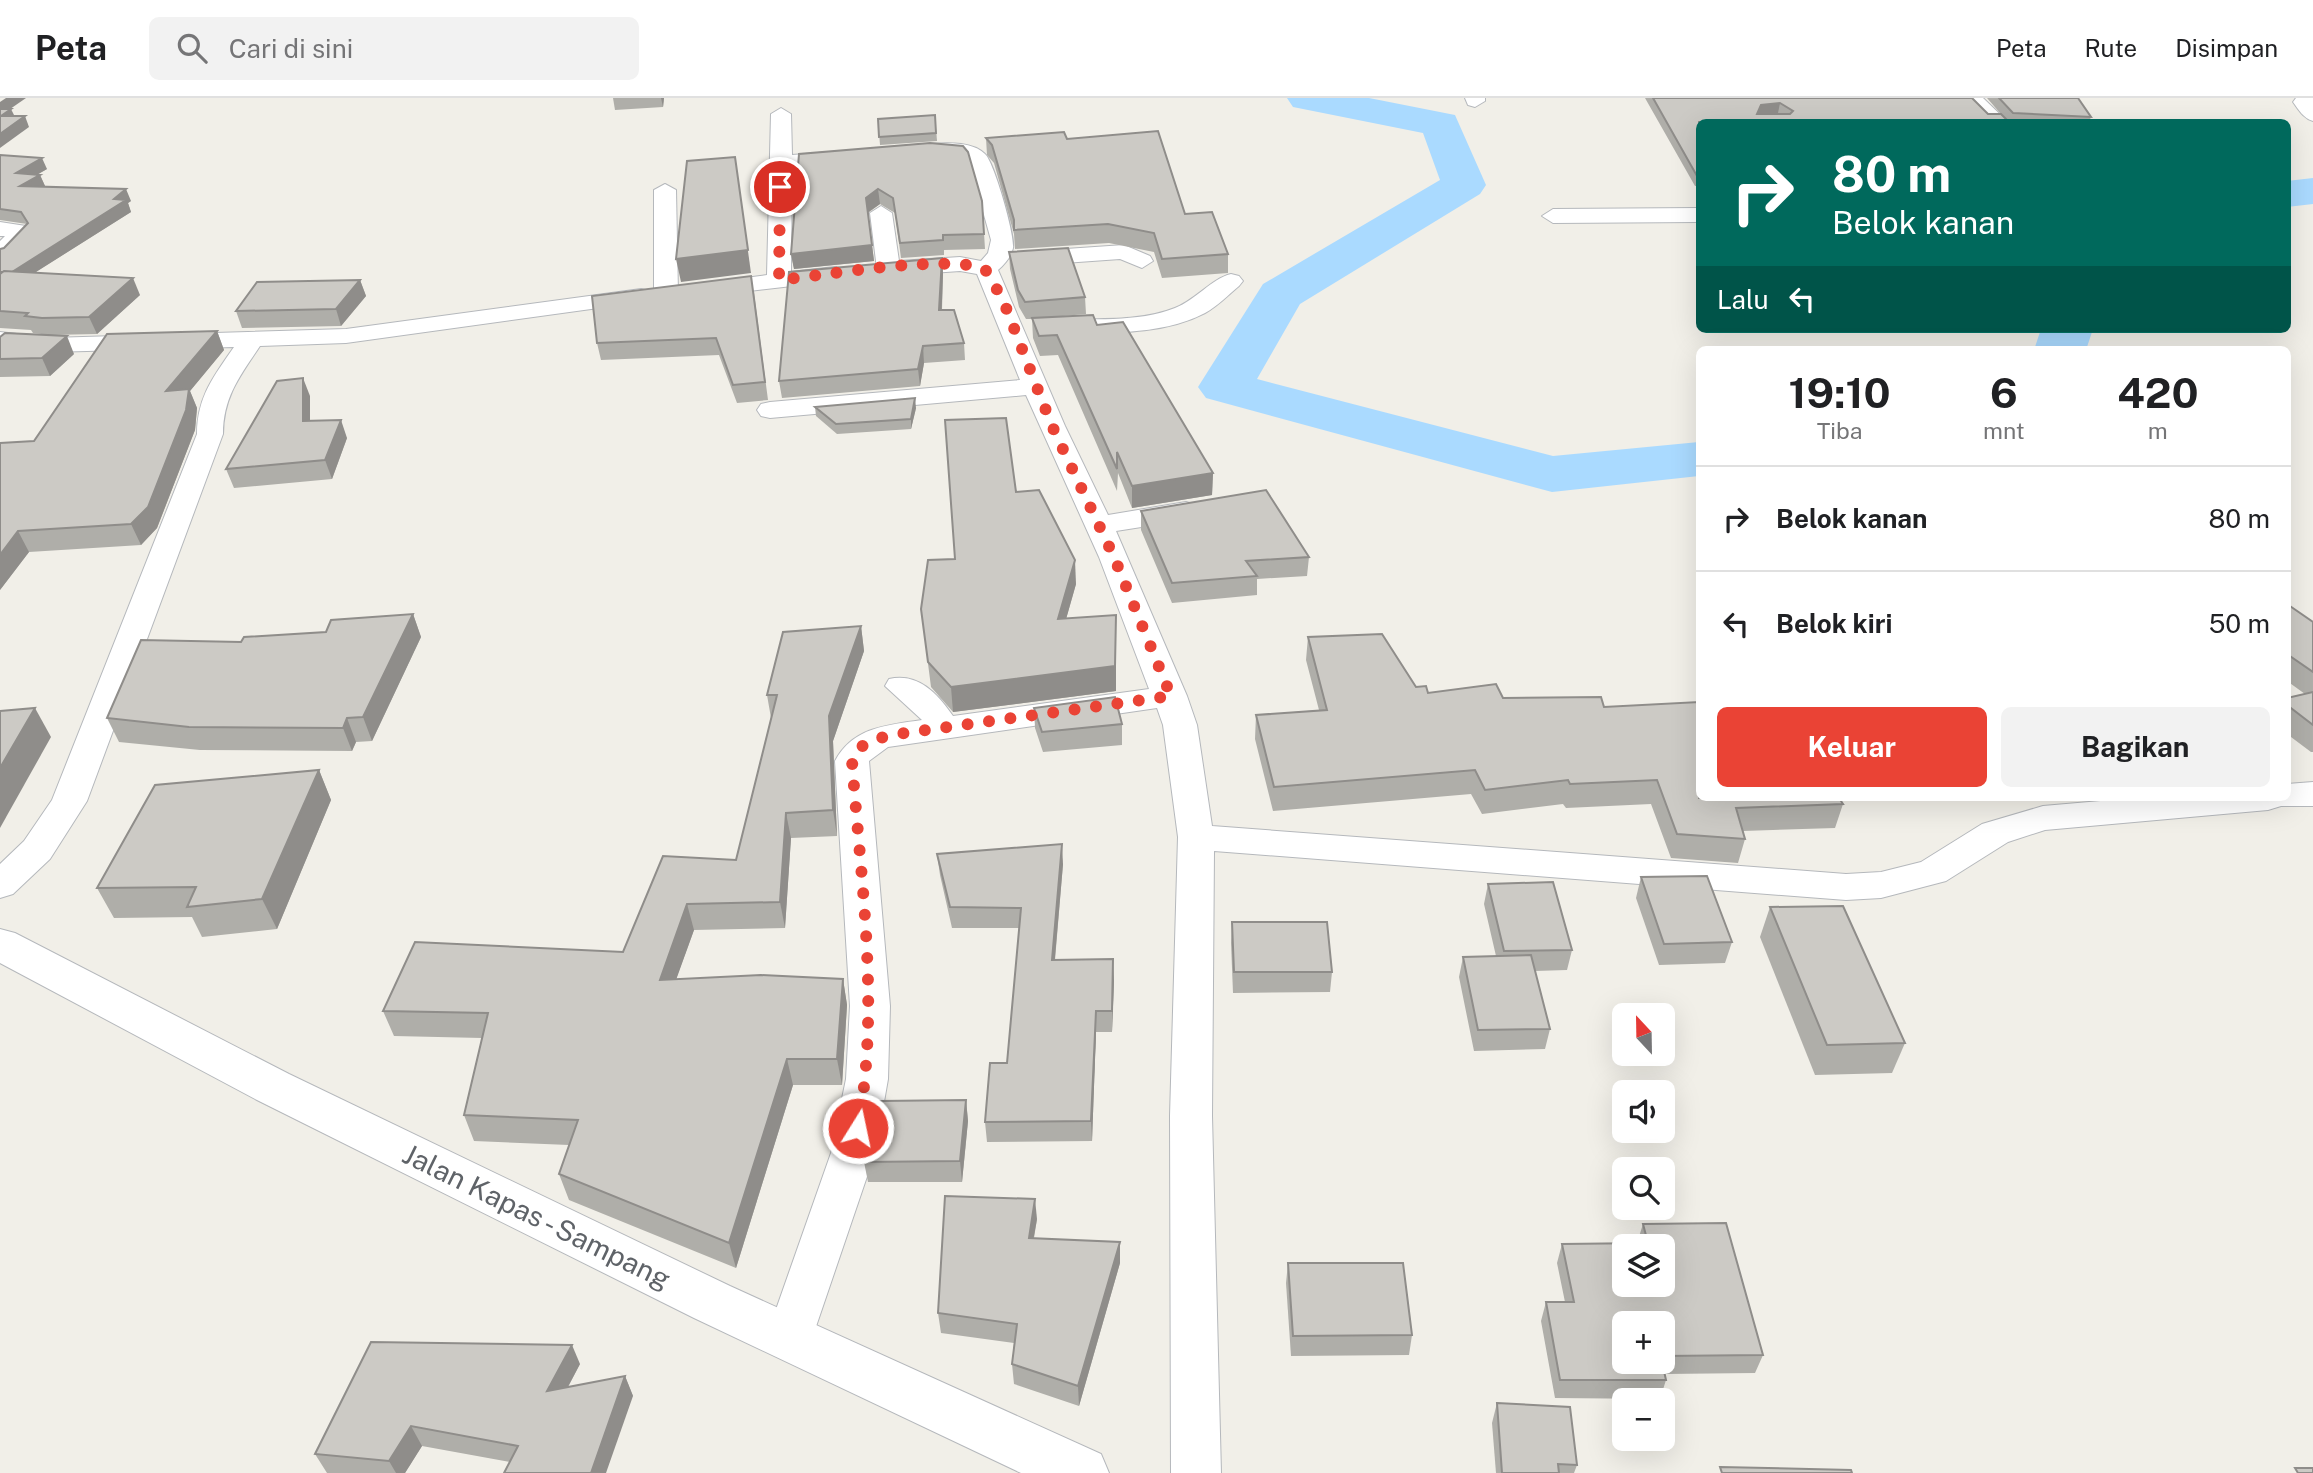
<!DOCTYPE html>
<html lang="id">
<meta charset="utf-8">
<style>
body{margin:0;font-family:"Public Sans",sans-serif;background:#f2f2f2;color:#202124;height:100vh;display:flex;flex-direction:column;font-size:26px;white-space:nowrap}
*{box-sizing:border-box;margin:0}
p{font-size:23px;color:#757577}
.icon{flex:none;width:38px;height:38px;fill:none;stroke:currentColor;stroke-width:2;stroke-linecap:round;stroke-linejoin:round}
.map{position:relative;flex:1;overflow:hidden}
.drawer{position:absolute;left:1696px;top:248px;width:595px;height:455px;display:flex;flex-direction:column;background:#fff;border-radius:10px;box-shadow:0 7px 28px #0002}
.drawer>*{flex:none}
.guide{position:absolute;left:1696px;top:21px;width:595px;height:214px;border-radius:10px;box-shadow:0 7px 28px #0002;background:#00695c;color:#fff;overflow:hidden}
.needle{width:46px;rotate:338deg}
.buttons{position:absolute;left:1612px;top:905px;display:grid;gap:14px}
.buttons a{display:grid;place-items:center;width:63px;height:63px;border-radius:10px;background:#fff;box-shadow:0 7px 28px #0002;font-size:35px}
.pin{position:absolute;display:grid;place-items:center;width:60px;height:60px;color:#fff;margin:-30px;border:4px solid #fff;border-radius:50%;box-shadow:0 2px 7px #0007}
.me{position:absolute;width:77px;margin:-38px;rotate:10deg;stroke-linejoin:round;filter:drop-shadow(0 0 5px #0008)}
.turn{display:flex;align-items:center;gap:24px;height:147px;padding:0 21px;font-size:32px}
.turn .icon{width:91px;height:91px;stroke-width:2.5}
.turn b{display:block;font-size:49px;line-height:60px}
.then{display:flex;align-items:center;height:66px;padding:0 21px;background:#0003;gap:14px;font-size:26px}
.eta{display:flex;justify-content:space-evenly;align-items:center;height:119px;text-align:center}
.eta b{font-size:42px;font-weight:700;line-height:49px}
.button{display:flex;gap:14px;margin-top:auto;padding:14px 21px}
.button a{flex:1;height:80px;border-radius:10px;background:#ea4335;color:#fff;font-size:28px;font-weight:700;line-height:80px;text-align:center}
.button a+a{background:#f2f2f2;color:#202124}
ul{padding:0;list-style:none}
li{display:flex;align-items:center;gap:21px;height:105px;padding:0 21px;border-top:2px solid #e0e0e0}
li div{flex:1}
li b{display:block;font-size:26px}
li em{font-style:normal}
header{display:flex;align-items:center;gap:42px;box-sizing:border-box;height:98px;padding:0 35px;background:#fff;border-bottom:2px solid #e0e0e0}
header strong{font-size:33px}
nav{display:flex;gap:38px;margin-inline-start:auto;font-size:24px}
.search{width:490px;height:63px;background:#f2f2f2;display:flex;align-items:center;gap:18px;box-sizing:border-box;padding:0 24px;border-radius:10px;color:#757577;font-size:26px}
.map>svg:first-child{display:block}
</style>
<header>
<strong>Peta</strong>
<div class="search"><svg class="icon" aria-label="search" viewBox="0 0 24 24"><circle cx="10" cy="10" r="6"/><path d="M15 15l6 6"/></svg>Cari di sini</div>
<nav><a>Peta</a><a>Rute</a><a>Disimpan</a></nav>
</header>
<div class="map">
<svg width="2313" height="1375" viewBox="0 0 2313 1375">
<rect width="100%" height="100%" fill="#f1efe8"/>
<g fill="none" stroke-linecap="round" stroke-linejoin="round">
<g fill="#aadaff" fill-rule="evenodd">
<polygon points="1287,0 1369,0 1455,17 1486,87 1480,96 1300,206 1257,281 1553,358 1699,344 1699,378 1552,394 1206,300 1198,289 1263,186 1440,82 1423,35 1293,9"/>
<polygon points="2313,80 2313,106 2287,109 2287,83"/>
<polygon points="2041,231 2093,231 2086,252 2034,252"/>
</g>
<defs>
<g id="minor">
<polygon points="1465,0 1485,0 1485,3 1475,9 1468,7"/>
<polygon points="1962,0 1983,0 2008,24 1987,24"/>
<path d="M 2296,0 L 2313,0 L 2313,23 C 2303,20 2299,12 2293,4 Z"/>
<polygon points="781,10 791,16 792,57 844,53 854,59 844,65 792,69 791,174 835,169 843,171 847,176 843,181 835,183 707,198 699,196 695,191 699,186 767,177 771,16"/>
<path d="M 921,46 C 940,46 970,41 985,56 C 994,64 1015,137 1013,150 C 1011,159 1005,166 998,172 L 1065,328 L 1108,417 L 1186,404 L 1196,407 L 1200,413 L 1196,419 L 1186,422 L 1116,433 L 1187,598 L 1197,627 L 1212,728 L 1846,776 L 1881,774 L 1921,764 L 1982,726 L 2043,708 L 2135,700 L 2287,700 L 2287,686 L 2313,684 L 2313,708 L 2281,708 L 2268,712 L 2045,732 L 2008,744 L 1946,783 L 1881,800 L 1846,802 L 1214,753 L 1212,1018 L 1221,1375 L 1171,1375 L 1170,1018 L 1178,739 L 1163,627 L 1157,610 L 888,649 L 869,663 L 890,908 L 888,981 L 875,1055 L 807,1255 L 790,1261 L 773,1255 L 766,1240 L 831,1055 L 846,981 L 850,908 L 835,663 C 853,629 887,627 922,622 L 885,588 L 889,581 C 918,574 938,596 953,618 L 1149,591 L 1099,459 L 1026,297 L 770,320 L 761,318 L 757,312 L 761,306 L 770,304 L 1020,282 L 977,176 L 960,173 L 889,178 L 881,176 L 877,171 L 870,115 L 881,108 L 892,115 L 899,163 L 960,159 L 981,163 L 988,155 L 991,142 L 969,63 L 957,58 L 914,56 L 911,52 Z"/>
<polygon points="665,86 676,92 678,196 674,201 658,201 654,196 654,92"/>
<polygon points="1699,110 1699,124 1553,125 1542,118 1553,111"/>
<polygon points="0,124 26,128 31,136 8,160 0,162 0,143 5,138 0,138"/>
<polygon points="1124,147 1150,158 1153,163 1142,170 1120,161 1022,168 1011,161 1022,154"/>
<path d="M 1231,176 L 1239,178 L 1243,183 L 1239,188 C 1228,197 1218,208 1205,215 C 1159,239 1100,234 1050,236 L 1041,234 L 1038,229 L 1041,224 L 1050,222 C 1090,220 1138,225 1175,210 C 1196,202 1211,181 1231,176 Z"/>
<path d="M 641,191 L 649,193 L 653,198 L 649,203 L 346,245 L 260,248 C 240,278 223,299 223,336 L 87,703 L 50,761 L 13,796 L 0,800 L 0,766 L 24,743 L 52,702 L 197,336 C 197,299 214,278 234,249 L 50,254 L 0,248 L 0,234 L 50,240 L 346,231 Z"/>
</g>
<polygon id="tertiary" points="0,831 15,835 289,976 730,1188 1101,1356 1109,1375 1021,1375 694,1220 257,1002 0,865"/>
</defs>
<use href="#minor" stroke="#b5b8bc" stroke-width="2"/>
<use href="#tertiary" stroke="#b5b8bc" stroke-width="2"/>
<use href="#minor" fill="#fff" fill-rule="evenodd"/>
<use href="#tertiary" fill="#fff" fill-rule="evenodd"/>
</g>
<g fill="#afaea9" fill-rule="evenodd">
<polygon points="613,0 664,0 663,9 615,12"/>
<polygon points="1645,0 1972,0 1988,16 2007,23 1987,0 2078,0 2091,19 2089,24 1699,24 1699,88 1695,88"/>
<polygon points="935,17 937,43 880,47 878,21"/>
<polygon points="986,40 1067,41 1185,116 1228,156 1228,175 1162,180 1154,154 1109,145 1015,151 1014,136 994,65 987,57"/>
<polygon points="799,56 982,103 985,151 944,152 944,157 901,160 895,115 880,106 868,115 874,163 794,171 791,156"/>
<polygon points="0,57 47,71 38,76 40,77 45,88 44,89 131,103 128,105 131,114 34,175 140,197 97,236 50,237 33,235 31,232 0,230 0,151 4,150 27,126 0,122"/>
<polygon points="1009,154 1085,199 1086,216 1051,219 1097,227 1213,375 1212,397 1132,410 1118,375 1117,393 1058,257 1040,258 1033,240 1032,221 1026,221 1019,209 1010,171"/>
<polygon points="942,160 943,176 942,212 964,245 965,262 924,265 920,288 782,300 779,283"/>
<polygon points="360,182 366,198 341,228 242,230 236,213"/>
<polygon points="754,195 768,302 737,305 719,257 601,262 597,245"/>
<polygon points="217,233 224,252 190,293 197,310 195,332 157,430 141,447 29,454 0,492 34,343"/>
<polygon points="74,256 50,278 0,279 0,261"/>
<polygon points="310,298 310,323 347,340 332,381 234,390 226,371"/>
<polygon points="815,309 916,310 911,331 837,336 816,318"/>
<polygon points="1141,413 1309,459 1307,478 1257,481 1257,497 1172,505 1141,432"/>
<polygon points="955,461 1076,486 1066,521 1116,517 1116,593 953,614 931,589 921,511"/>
<polygon points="2287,506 2313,524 2313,654 2311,654 2287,636 2287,600 2305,596 2287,583"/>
<polygon points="413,516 421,539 372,643 356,644 352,653 200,652 119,644 107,620 241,544 326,534"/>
<polygon points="861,528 864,553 833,643 837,738 791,740 785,830 694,832 676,881 843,881 847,907 842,987 793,987 736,1170 569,1102 559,1076 569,1047 474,1043 464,1017 482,940 394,938 383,913 623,854 736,762 771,620 767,597"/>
<polygon points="1308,539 1428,595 1503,600 1604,609 1699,700 1843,706 1835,730 1743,733 1745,741 1738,765 1671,760 1651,706 1566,710 1563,706 1482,716 1471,696 1273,713 1255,641 1256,617 1319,612 1306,562"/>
<polygon points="1034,610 1122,626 1122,647 1043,654 1035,630"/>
<polygon points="319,672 331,702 277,831 202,839 192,819 114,820 97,790"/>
<polygon points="937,756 1063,766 1055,862 1114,882 1112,934 1096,934 1092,1043 987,1044 985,1024 1007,965 1019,830 952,830 940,777"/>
<polygon points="1641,779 1732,844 1725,865 1659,867 1636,800"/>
<polygon points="1488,786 1572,852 1567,872 1535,873 1550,931 1545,951 1474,953 1459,879 1463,859 1496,858 1484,806"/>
<polygon points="1770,809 1905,945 1892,975 1815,977 1760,839"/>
<polygon points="1232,824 1332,874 1330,894 1233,895 1231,845"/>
<polygon points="966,1002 968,1023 962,1084 868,1084 864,1064"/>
<polygon points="1037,1121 1034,1140 1120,1165 1079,1308 1014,1286 1012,1266 1014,1245 941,1235 938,1215"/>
<path d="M 1643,1126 L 1763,1257 L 1755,1275 L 1665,1276 L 1666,1282 L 1660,1301 L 1555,1300 L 1541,1223 L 1546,1204 L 1565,1204 L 1557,1165 L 1562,1146 L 1637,1145 ZM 1624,1225 L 1662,1225 L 1662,1264 Z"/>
<polygon points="1288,1165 1412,1237 1409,1257 1291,1258 1286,1185"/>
<polygon points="580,1266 568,1289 625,1278 633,1298 510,1364 422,1348 405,1375 327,1375 315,1356"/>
<polygon points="1497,1305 1577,1367 1574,1375 1496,1375 1492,1325"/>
</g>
<g fill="#8f8d8a">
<polygon points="6,0 26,0 0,18 0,4"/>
<polygon points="661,0 664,0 663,9"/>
<polygon points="1780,5 1778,15 1759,17 1757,16 1761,7"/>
<polygon points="11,11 16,21 1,18"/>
<polygon points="25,18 29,29 0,50 0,36"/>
<polygon points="735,59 751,175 681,184 676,161"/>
<polygon points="42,60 47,71 21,86 16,75"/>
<polygon points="40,77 45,88 25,99 20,88"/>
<polygon points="126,91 131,103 128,105 131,114 17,186 11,174"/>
<polygon points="878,91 880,106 867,115 866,100"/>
<polygon points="872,147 874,163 794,171 791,156"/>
<polygon points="942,160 943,176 941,229 939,212"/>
<polygon points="133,180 140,197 97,236 89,219"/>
<polygon points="360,182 366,198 341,228 336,211"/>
<polygon points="217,233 224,252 190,293 197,310 195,332 157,430 141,447 131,426 166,293"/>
<polygon points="67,238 74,256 50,278 42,260"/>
<polygon points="923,248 924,265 920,288 918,271"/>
<polygon points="303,280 310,298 310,341 303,323"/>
<polygon points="915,300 916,310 911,331 911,321"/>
<polygon points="341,322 347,340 332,381 325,362"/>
<polygon points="1213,375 1212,397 1132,410 1132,388"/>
<polygon points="18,433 29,454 0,492 0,457"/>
<polygon points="1075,462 1076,486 1059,546 1058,521"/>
<polygon points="413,516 421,539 372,643 363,619"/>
<polygon points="1116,517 1116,593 953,614 951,589"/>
<polygon points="861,528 864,553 833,643 837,738 833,712 829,618"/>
<polygon points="35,610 51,639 0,730 0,670"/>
<polygon points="347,620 356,644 352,653 343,630"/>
<polygon points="319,672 331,702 277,831 262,801"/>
<polygon points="786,715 791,740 785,830 780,804"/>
<polygon points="1062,746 1063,766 1053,882 1052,862"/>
<polygon points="687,806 694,832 667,907 660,882"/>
<polygon points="1113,861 1114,882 1112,934 1112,913"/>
<polygon points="843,881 847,907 842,987 837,961"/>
<polygon points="1096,913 1096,934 1092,1043 1091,1023"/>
<polygon points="787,961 793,987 736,1170 729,1145"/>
<polygon points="966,1002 968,1023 962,1084 960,1063"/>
<polygon points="1035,1101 1037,1121 1030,1160 1029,1140"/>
<polygon points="1120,1144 1120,1165 1079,1308 1078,1288"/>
<polygon points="572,1247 580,1266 555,1313 547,1293"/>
<polygon points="625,1278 633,1298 606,1375 591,1375"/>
<polygon points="411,1328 422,1348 405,1375 396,1375 389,1363"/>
</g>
<g fill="#cccac5" stroke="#8f8d8a" stroke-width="2" fill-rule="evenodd">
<path d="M 1653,0 L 1972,0 L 1988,16 L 2001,16 L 2009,24 L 1699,24 L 1699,77 L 1697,78 ZM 1780,5 L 1793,13 L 1790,16 L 1757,16 L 1761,7 Z"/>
<polygon points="1999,0 2078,0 2091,19 2013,15"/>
<polygon points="0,11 11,11 1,18 25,18 0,36"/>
<polygon points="935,17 936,35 879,39 878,21"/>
<polygon points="1158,33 1185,116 1212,114 1228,156 1162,161 1154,135 1108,126 1014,132 1014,122 992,47 986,40 1064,34 1067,41"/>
<polygon points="930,45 963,48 968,54 982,103 984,136 943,137 943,142 900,145 893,100 878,91 866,100 872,147 791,156 799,56"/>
<polygon points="0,57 42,60 16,75 40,77 20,88 126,91 114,101 126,102 12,174 0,174 0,151 4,150 28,125 21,114 0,111"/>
<polygon points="735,59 748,152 676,161 687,63"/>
<polygon points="1068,150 1085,199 1025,204 1018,192 1009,154"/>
<polygon points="942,160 939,212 954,212 964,245 923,248 918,271 779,283 789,174"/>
<polygon points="4,173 133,180 89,219 42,220 25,218 28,215 0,213 0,176"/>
<polygon points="751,178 765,284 733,287 716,240 597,245 592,198"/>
<polygon points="360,182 336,211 236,213 257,184"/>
<polygon points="1093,217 1097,227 1123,224 1213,375 1132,388 1117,354 1117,371 1057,237 1039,238 1032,220"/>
<polygon points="217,233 166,293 189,291 186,312 148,409 131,426 18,433 0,457 0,345 34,343 107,236"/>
<polygon points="5,235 67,238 42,260 0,261 0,239"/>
<polygon points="303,280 303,323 341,322 325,362 226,371 277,283"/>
<polygon points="915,300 911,321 836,326 815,309"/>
<polygon points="1006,320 1016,394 1039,392 1075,462 1058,521 1116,517 1115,568 951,589 928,564 921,511 928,462 955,461 945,322"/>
<polygon points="1266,392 1309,459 1246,463 1257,478 1172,485 1141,413"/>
<polygon points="2287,506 2313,524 2313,574 2287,556"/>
<polygon points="413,516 363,619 347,620 343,630 189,629 107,620 141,542 241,544 244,539 326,534 331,522"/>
<polygon points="861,528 829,618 833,712 786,715 780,804 687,806 660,882 761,877 843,881 837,961 787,961 729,1145 559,1076 578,1022 464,1017 488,915 383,913 415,844 623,854 663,758 736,762 777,597 767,597 783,534"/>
<polygon points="1382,536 1416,589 1426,588 1428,595 1496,586 1503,600 1601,599 1604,609 1699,604 1699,700 1839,700 1843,706 1736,710 1745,741 1677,736 1657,682 1570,686 1568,682 1485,692 1475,672 1274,689 1256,617 1327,612 1308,539"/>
<polygon points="2313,594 2313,627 2287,607 2287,600"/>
<polygon points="1115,599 1122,626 1042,634 1034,610"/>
<polygon points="35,610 0,670 0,613"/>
<polygon points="319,672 262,801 187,809 196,789 97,790 155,687"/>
<polygon points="1062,746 1052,862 1113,861 1112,913 1096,913 1091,1023 985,1024 990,965 1007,965 1021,810 950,809 937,756"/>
<polygon points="1707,778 1732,844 1664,846 1641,779"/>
<polygon points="1553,784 1572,852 1504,853 1488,786"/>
<polygon points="1843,808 1905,945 1827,947 1770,809"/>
<polygon points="1232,824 1327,824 1332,874 1234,874"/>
<polygon points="1531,857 1550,931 1478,932 1463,859"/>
<polygon points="966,1002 960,1063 864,1064 880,1003"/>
<polygon points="945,1098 1035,1101 1029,1140 1120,1144 1078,1288 1012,1266 1017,1226 938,1215"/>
<path d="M 1726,1125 L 1763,1257 L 1662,1258 L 1662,1225 L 1624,1225 L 1624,1264 L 1662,1264 L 1666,1282 L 1560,1282 L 1546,1204 L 1574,1204 L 1562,1146 L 1648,1145 L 1643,1126 ZM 1624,1148 L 1662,1148 L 1662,1186 L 1624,1186 Z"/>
<polygon points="1288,1165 1403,1165 1412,1237 1293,1238"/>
<polygon points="371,1244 572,1247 547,1293 625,1278 591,1375 504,1375 518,1348 411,1328 389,1363 315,1356"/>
<polygon points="1497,1305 1570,1309 1577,1367 1558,1366 1559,1375 1502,1375"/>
<polygon points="1720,1369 1851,1372 1852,1375 1722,1375"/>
<polygon points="2295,1370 2313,1370 2313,1375 2298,1375"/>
</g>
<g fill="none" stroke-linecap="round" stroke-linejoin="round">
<path stroke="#ea4335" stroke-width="12" stroke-dasharray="0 21.6" d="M 780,89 L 779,182 C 826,177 946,156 985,171 L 1003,202 L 1052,328 L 1114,459 L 1171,598 L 898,636 C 877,641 860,642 852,663 C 861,785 880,909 858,1030"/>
</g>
<g text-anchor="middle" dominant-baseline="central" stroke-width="5" stroke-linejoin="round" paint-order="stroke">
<g font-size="28" fill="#5f6368" stroke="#fff">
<text transform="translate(537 1118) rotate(26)">Jalan Kapas - Sampang</text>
</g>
</g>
</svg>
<div class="buttons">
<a><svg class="needle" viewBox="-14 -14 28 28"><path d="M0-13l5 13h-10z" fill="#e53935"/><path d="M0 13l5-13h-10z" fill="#757577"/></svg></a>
<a><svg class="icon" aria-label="sound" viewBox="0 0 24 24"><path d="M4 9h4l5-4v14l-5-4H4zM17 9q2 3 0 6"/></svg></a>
<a><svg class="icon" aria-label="search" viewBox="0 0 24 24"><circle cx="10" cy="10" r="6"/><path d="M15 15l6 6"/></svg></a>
<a><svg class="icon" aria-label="layers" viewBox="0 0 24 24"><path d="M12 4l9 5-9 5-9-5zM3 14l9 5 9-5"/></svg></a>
<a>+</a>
<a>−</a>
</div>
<div class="pin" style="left:780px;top:89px;background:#d93025"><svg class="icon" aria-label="arrive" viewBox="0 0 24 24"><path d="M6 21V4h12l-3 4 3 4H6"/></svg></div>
<svg class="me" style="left:858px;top:1030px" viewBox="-20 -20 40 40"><circle r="17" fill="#ea4335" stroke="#fff" stroke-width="3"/><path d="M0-11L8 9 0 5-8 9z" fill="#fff"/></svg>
<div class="guide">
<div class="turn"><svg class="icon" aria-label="right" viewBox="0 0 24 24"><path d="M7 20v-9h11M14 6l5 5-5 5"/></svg><div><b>80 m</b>Belok kanan</div></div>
<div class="then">Lalu<svg class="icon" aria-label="left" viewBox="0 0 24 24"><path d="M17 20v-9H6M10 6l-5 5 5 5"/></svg></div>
</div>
<section class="drawer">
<div class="eta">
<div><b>19:10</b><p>Tiba</p></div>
<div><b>6</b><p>mnt</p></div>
<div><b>420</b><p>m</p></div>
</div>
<ul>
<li><svg class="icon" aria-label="right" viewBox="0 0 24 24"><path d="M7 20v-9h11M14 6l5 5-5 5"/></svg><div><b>Belok kanan</b></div><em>80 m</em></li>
<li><svg class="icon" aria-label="left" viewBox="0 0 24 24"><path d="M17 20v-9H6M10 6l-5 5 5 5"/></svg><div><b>Belok kiri</b></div><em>50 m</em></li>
</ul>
<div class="button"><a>Keluar</a><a>Bagikan</a></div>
</section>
</div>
